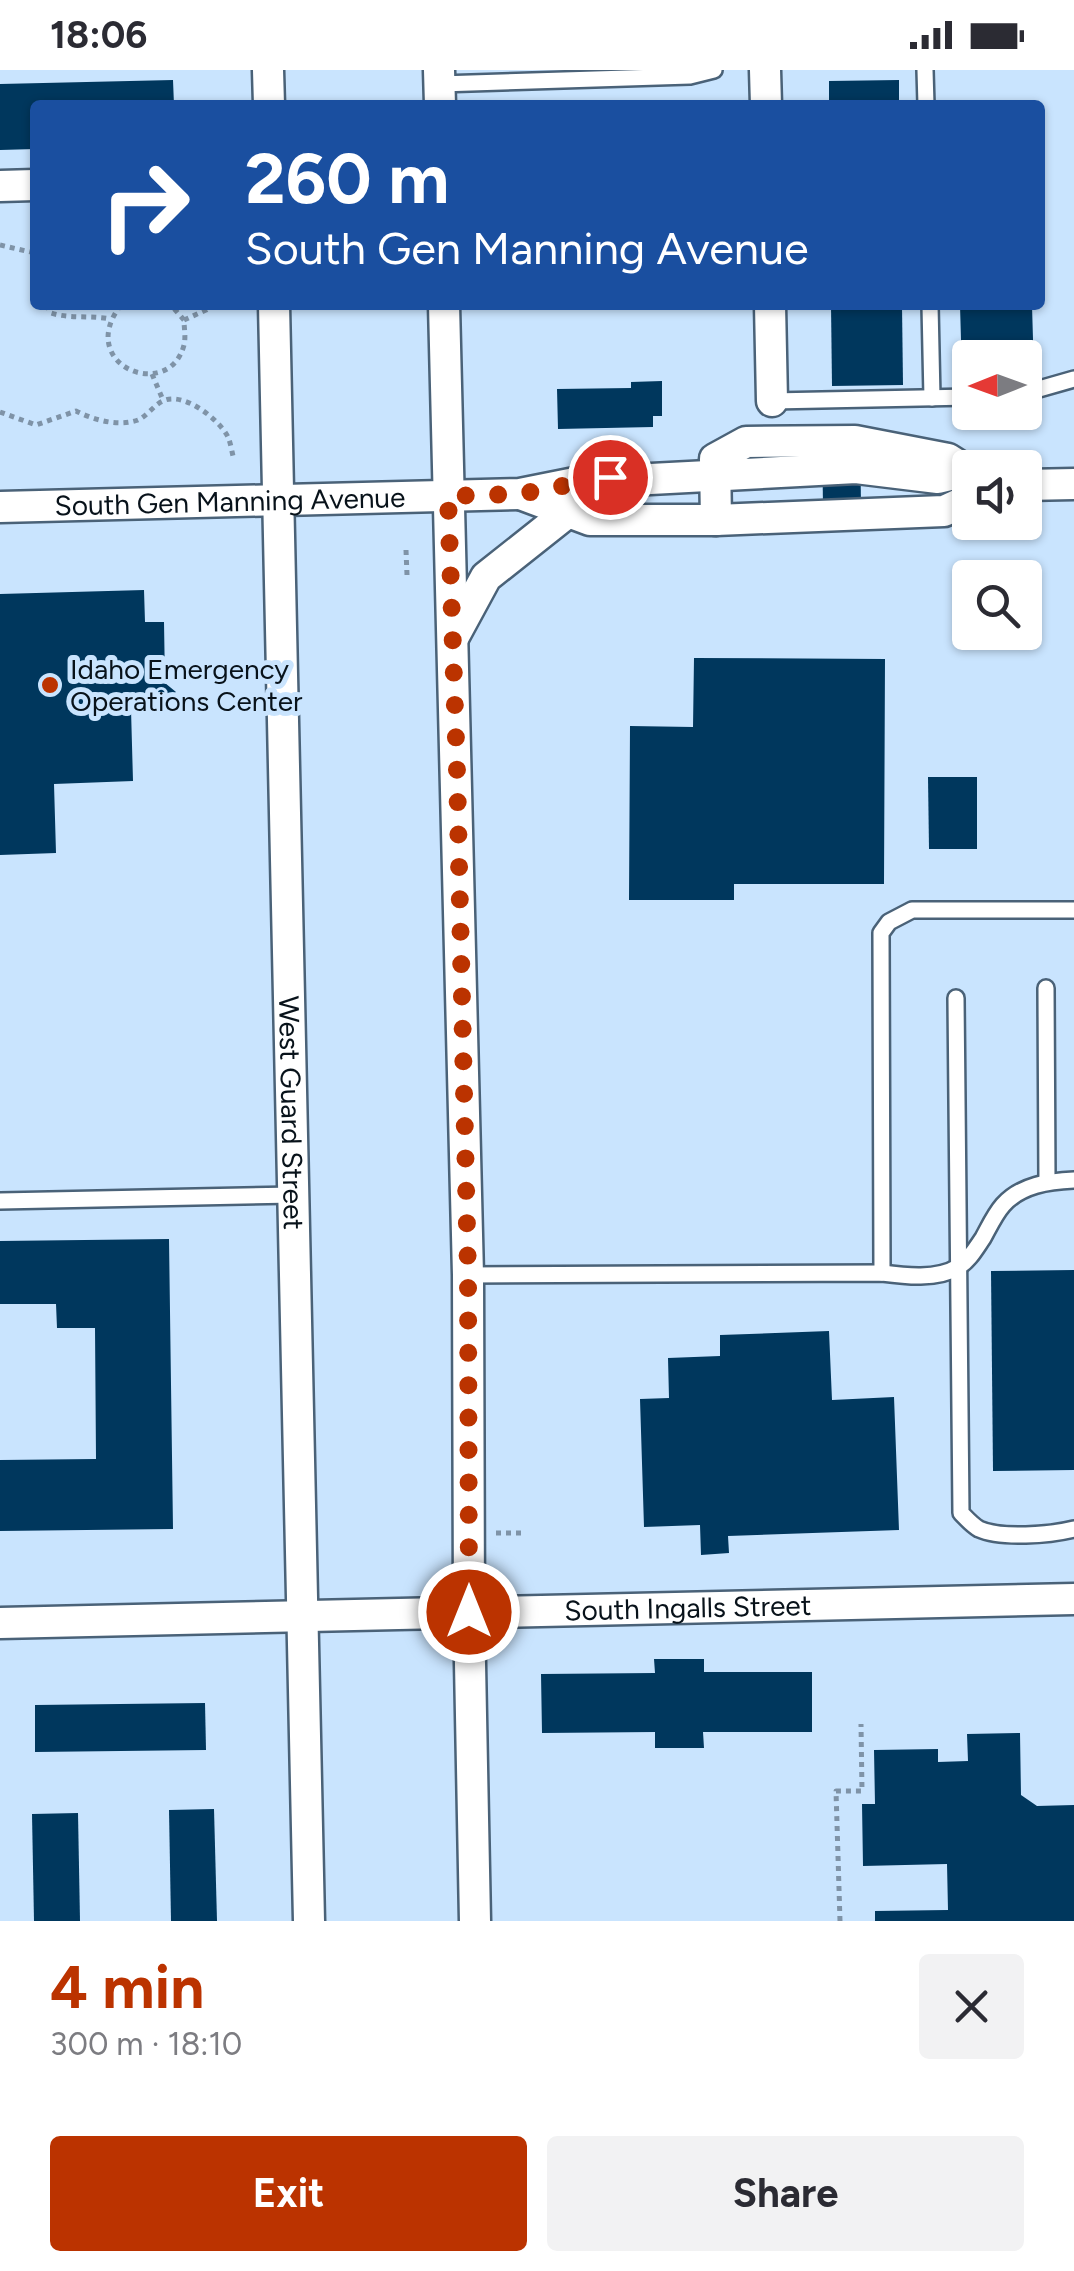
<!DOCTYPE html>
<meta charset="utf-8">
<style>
body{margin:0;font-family:Figtree,sans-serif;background:#f2f2f3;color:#2b2b33;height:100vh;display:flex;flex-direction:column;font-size:38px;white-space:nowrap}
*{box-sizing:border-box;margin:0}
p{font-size:32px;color:#7c7c81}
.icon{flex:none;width:55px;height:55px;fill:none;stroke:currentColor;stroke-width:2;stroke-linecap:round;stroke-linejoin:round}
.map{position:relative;height:1851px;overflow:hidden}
.side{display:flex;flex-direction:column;background:#fff;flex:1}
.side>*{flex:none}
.hud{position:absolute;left:30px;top:30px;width:1015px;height:210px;border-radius:10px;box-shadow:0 2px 8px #0004;background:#1a4fa0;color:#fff;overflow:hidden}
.needle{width:65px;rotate:269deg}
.buttons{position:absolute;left:952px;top:270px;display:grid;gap:20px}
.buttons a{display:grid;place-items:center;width:90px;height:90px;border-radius:10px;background:#fff;box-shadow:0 2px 8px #0004;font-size:50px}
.pin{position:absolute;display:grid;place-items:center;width:85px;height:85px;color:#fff;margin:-42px;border:5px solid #fff;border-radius:50%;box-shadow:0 2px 10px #0007}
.me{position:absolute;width:110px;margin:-55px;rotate:0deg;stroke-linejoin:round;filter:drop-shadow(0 0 8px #0008)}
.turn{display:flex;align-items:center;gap:35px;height:210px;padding:0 50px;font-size:45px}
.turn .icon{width:130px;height:130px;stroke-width:2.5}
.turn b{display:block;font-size:70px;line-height:85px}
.round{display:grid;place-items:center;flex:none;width:105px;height:105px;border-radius:10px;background:#f2f2f3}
.headline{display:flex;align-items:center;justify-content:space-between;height:170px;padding:0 50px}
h1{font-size:60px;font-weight:700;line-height:75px;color:#b30}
.action{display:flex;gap:20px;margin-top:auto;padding:20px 50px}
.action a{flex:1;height:115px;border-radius:10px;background:#b30;color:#fff;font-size:40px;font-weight:700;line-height:115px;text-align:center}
.action a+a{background:#f2f2f3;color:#2b2b33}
.status{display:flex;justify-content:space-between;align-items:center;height:70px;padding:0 50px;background:#fff;direction:ltr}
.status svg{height:28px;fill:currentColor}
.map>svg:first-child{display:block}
</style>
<div class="status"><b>18:06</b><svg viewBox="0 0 49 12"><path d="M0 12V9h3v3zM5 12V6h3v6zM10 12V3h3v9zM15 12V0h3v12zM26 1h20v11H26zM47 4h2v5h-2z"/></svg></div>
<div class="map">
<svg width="1074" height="1851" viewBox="0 0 1074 1851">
<rect width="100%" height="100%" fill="#c9e4fe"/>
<g fill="#00375d">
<polygon points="173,10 174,35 35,35 35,79 0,80 0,14"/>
<polygon points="899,10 899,35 829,35 829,11"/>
<polygon points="831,235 902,235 903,315 832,316"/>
<polygon points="960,235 1032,235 1034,304 1025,304 1025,288 970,288 970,305 962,305"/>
<polygon points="662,311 662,346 653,346 653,357 558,359 557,319 631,318 631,312"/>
<polygon points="860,360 861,436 823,437 822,361"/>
<polygon points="144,520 145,552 164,552 165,613 176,622 162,637 131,639 133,711 54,714 56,783 0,785 0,524"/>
<polygon points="694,588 885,589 884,814 734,814 734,830 629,830 630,656 693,657"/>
<polygon points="928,707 977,707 977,779 929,779"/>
<polygon points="169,1169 173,1459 0,1461 0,1390 96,1389 95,1258 57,1258 56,1234 0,1234 0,1171"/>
<polygon points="1074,1200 1074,1400 993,1401 991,1201"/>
<polygon points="829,1261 832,1330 894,1327 899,1460 728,1466 729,1483 701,1485 700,1455 644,1457 640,1329 669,1328 668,1288 720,1286 720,1265"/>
<polygon points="654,1589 704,1589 704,1602 812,1602 812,1662 703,1662 704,1678 655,1678 655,1662 542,1663 541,1604 655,1603"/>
<polygon points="205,1633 206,1680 35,1682 35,1635"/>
<polygon points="1020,1663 1021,1725 1037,1736 1074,1735 1074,1851 875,1851 875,1841 948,1840 947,1794 863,1796 862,1734 875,1734 874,1680 938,1679 938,1692 968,1691 967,1664"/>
<polygon points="214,1739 217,1851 171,1851 169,1740"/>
<polygon points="78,1743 80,1851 34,1851 32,1744"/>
</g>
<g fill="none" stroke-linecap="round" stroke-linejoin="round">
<defs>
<g id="service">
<polyline points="925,0 926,35"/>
<polyline points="440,14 690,6 714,0"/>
<polyline points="930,235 932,328"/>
<polyline points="1025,323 1074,309"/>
<polyline points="772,331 970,327"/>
<polyline points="1046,918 1047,1111"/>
<path d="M 956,928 L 961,1443 C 966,1448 972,1455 979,1459 C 1001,1469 1050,1465 1074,1459"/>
<polyline points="0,1131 294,1125"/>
<polyline points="882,1203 881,863 889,852 912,840 1074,840"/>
<path d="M 468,1205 L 882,1203 C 905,1206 937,1210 958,1197 C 969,1191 976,1178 983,1168 C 989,1157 995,1144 1003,1135 C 1021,1115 1049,1111 1074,1110"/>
</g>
<g id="minor">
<polyline points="268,0 269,35"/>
<polyline points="439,0 440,35"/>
<polyline points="765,0 766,35"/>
<polyline points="0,116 35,115"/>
<path id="s1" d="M 274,235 L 309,1851"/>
<polyline points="444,235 468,1205 469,1542 475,1851"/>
<polyline points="770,235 772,331"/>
<polyline points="1025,415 1074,414"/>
<polyline points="523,425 590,450 716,450 944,441 970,429"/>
<path id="s2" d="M 0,437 L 520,424 L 575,413 L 856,398 L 938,408 L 967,401 L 970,402"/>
<polyline points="716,450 715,389 746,372 855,371 948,389 967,401"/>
<polyline points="454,566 486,507 568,442"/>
<path id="s3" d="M 0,1553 L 1074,1529"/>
</g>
</defs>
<use href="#service" stroke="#4a6278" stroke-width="20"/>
<use href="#minor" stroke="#4a6278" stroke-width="35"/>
<g stroke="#7f93a7" stroke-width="5" stroke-dasharray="5 5" stroke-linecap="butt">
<polyline points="0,175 35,183"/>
<path d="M 46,235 L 51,243 C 70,249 90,245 110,249"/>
<path d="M 121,235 C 74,295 169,333 184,275 C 186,267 184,258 184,250 L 171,235"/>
<polyline points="184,250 206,240 212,235"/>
<polyline points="152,304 163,330"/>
<path d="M 0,342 L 36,355 L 76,341 C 94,350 118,357 138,350 C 147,346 154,335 163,331 C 183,321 219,349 228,367 C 231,374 232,383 234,390"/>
<polyline points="406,480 407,505"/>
<polyline points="496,1463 523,1463"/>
<polyline points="840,1851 836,1721 862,1721 861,1654"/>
</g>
<use href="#service" stroke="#fff" stroke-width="15"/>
<use href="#minor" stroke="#fff" stroke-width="30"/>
</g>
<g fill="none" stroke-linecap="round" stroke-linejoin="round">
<polyline stroke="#b30" stroke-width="18" stroke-dasharray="0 32.4" points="469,1542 468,1204 457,701 448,426 520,424 610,407"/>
</g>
<circle fill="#b30" stroke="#c9e4fe" stroke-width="4" cx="50" cy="615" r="10"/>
<g text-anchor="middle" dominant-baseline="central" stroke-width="10" stroke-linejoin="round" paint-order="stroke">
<g font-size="28" fill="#08121a" stroke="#c9e4fe">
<text stroke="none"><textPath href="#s2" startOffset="230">South Gen Manning Avenue</textPath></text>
<text stroke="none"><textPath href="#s1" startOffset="808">West Guard Street</textPath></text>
<text stroke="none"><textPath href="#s3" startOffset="688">South Ingalls Street</textPath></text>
</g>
<g font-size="28" fill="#08121a" stroke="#c9e4fe" text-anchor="start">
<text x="70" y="599">Idaho Emergency<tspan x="70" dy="32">Operations Center</tspan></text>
</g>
</g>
</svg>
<div class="buttons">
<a><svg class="needle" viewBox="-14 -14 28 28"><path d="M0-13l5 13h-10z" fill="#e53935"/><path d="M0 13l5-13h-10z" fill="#7c7c81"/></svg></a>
<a><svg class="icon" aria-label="sound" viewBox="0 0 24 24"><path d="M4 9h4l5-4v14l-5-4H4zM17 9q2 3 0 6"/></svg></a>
<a><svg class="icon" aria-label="search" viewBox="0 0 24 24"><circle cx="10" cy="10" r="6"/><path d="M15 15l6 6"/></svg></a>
</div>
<div class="pin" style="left:610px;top:407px;background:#d93025"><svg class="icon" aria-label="arrive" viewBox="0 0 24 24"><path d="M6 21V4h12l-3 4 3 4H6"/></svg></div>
<svg class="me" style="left:469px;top:1542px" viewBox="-20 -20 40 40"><circle r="17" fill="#b30" stroke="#fff" stroke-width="3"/><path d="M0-11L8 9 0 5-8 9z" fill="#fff"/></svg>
<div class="hud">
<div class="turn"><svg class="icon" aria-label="right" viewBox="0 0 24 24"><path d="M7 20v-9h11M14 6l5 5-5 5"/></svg><div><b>260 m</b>South Gen Manning Avenue</div></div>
</div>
</div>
<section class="side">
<div class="headline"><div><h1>4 min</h1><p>300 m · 18:10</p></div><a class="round"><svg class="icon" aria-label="close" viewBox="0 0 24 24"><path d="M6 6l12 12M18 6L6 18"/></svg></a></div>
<div class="action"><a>Exit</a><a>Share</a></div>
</section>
